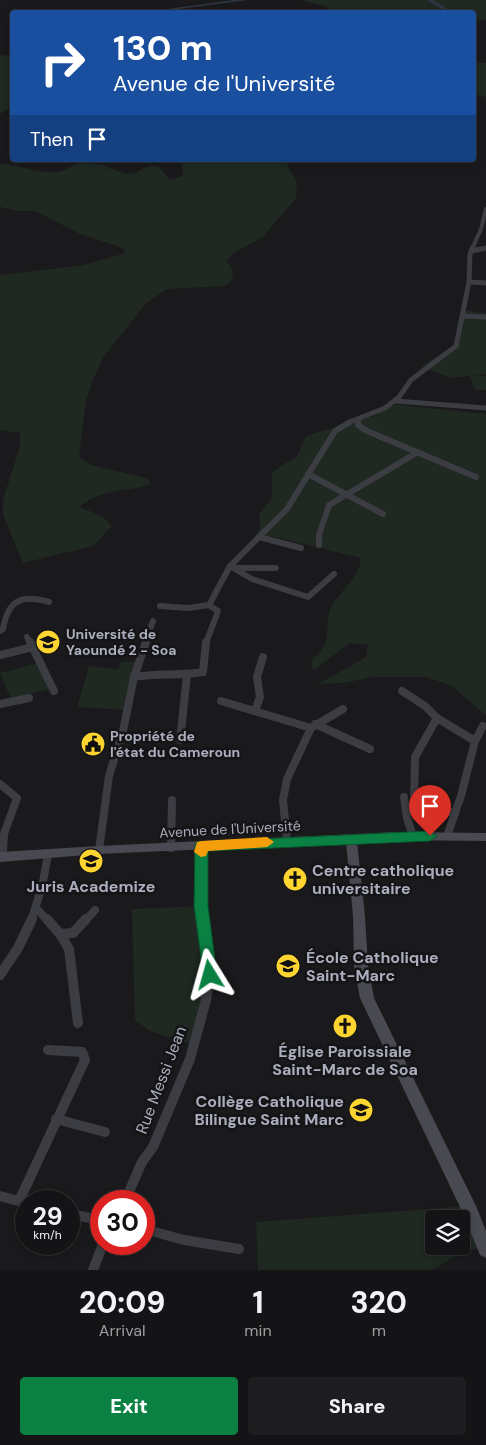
<!DOCTYPE html>
<meta charset="utf-8">
<style>
body{margin:0;font-family:"DM Sans",sans-serif;background:#1d1c1e;color:#f1f3f6;height:100vh;display:flex;flex-direction:column;font-size:19px;white-space:nowrap}
*{box-sizing:border-box;margin:0}
p{font-size:16px;color:#9d9ea0}
.icon{flex:none;width:28px;height:28px;fill:none;stroke:currentColor;stroke-width:2;stroke-linecap:round;stroke-linejoin:round}
.map{position:relative;height:1270px;overflow:hidden}
.drawer{display:flex;flex-direction:column;background:#141315;flex:1}
.drawer>*{flex:none}
.hud{position:absolute;left:10px;top:10px;width:466px;height:152px;border-radius:5px;box-shadow:0 2px 8px #0003,0 0 0 1px #333234;background:#1a4fa0;color:#fff;overflow:hidden}
.buttons{position:absolute;left:425px;top:1210px;display:grid;gap:10px}
.buttons a{display:grid;place-items:center;width:45px;height:45px;border-radius:5px;background:#141315;box-shadow:0 2px 8px #0003,0 0 0 1px #333234;font-size:25px}
.speed{position:absolute;left:15px;top:1190px;display:flex;gap:10px;font-size:25px;font-weight:700;text-align:center}
.speed>*{display:grid;place-content:center;width:65px;height:65px;border-radius:50%;background:#141315;box-shadow:0 2px 8px #0003,0 0 0 1px #333234;line-height:1}
.speed small{font-size:12px;font-weight:400}
.speed .limit{border:8px solid #d22;background:#fff;color:#111}
.pin{position:absolute;display:grid;place-items:center;width:42px;height:42px;color:#fff;margin:-51px -21px;border-radius:50% 50% 50% 0;rotate:-45deg;box-shadow:0 0 5px #0007}
.pin .icon{rotate:45deg}
.me{position:absolute;width:55px;margin:-28px;rotate:352deg;stroke-linejoin:round;filter:drop-shadow(0 0 4px #0008)}
.turn{display:flex;align-items:center;gap:18px;height:105px;padding:0 20px;font-size:22px}
.turn .icon{width:65px;height:65px;stroke-width:2.5}
.turn b{display:block;font-size:35px;line-height:42px}
.then{display:flex;align-items:center;height:48px;padding:0 20px;background:#0003;gap:10px;font-size:19px}
.eta{display:flex;justify-content:space-evenly;align-items:center;height:85px;text-align:center}
.eta b{font-size:30px;font-weight:800;line-height:35px}
.button{display:flex;gap:10px;margin-top:auto;padding:10px 20px}
.button a{flex:1;height:58px;border-radius:5px;background:#0b8043;color:#fff;font-size:20px;font-weight:800;line-height:58px;text-align:center}
.button a+a{background:#1d1c1e;color:#f1f3f6}
.map>svg:first-child{display:block}
</style>
<div class="map">
<svg width="486" height="1270" viewBox="0 0 486 1270">
<rect width="100%" height="100%" fill="#1a191c"/>
<g fill="#1f2821" fill-rule="evenodd">
<polygon points="301,0 486,0 486,20 474,21 474,12 334,12 327,7"/>
<polygon points="474,54 476,62 486,63 486,97 474,94"/>
<polygon points="0,55 12,56 12,106 0,114"/>
<path d="M 181,160 L 290,160 L 287,166 L 297,182 L 296,198 L 263,237 L 235,252 L 227,261 L 233,271 L 232,280 L 225,286 L 167,289 L 146,303 L 103,358 L 93,380 L 86,401 L 79,457 L 91,465 L 147,478 L 151,484 C 129,492 97,489 80,507 L 102,516 L 112,526 L 93,546 L 23,563 L 3,515 L 3,499 L 20,447 L 20,433 L 0,430 L 0,275 L 84,265 L 125,253 L 123,248 L 80,234 L 35,211 L 18,211 L 0,207 L 0,164 C 20,165 37,173 57,172 C 67,171 74,162 86,163 C 93,163 101,164 108,167 C 116,169 122,174 130,174 C 141,174 140,164 158,166 L 170,180 L 183,176 Z"/>
<path d="M 464,310 L 486,313 L 486,374 L 473,375 L 486,376 L 486,390 L 475,390 L 470,376 L 452,378 L 422,367 C 454,340 457,362 464,310 Z"/>
<path d="M 391,404 L 486,414 L 486,715 L 450,685 L 426,677 L 373,677 L 344,683 L 318,684 L 366,657 L 368,645 L 350,643 L 313,671 L 311,661 C 315,657 321,651 324,646 C 330,635 325,619 331,608 C 339,591 360,577 361,558 L 257,533 L 260,529 L 259,515 L 272,498 L 272,472 L 297,456 L 306,436 L 373,416 Z"/>
<polygon points="126,661 136,662 127,694 126,710 77,707 89,666 118,669 120,663"/>
<polygon points="38,663 50,689 11,699 0,673"/>
<polygon points="201,906 210,975 195,1046 150,1031 135,1020 132,909"/>
<path d="M 468,1206 L 485,1245 L 456,1256 L 432,1270 L 258,1270 L 256,1222 ZM 434,1219 L 461,1219 L 461,1246 L 434,1246 Z"/>
</g>
<g fill="none" stroke-linecap="round" stroke-linejoin="round">
<g fill="#2e3641" fill-rule="evenodd">
<polygon points="234,0 248,0 156,12 145,12"/>
<polygon points="427,0 433,0 453,12 447,12"/>
</g>
<g stroke="#3c3c43" stroke-width="4">
<polyline points="472,249 481,229 486,209"/>
<polyline points="482,249 486,248"/>
</g>
<g stroke="#3c3c43" stroke-width="5">
<polyline points="471,251 486,248"/>
<polyline points="469,282 486,283"/>
<polyline points="463,316 486,317"/>
<polyline points="395,401 486,408"/>
<polyline points="358,420 358,423"/>
<polyline points="347,423 385,408 399,397 411,380 456,346 469,282 470,254 473,247"/>
</g>
<g stroke="#3c3c43" stroke-width="6">
<polyline points="358,422 358,425 367,431 476,477"/>
<polyline points="308,474 383,514"/>
<polyline points="259,537 301,548"/>
<polyline points="319,545 319,535 329,505 418,452"/>
<polyline points="230,566 252,579 308,597 334,574"/>
<polyline points="234,568 276,568"/>
<polyline points="160,606 188,608 209,605 230,566 287,509 335,431 350,422"/>
<path d="M 0,631 L 3,629 C 8,600 21,594 49,602"/>
<polyline points="27,637 30,643"/>
<polyline points="145,643 153,621"/>
<polyline points="206,643 218,611 209,605"/>
</g>
<g stroke="#3c3c43" stroke-width="8">
<polyline points="30,642 54,691"/>
<polyline points="0,655 33,647"/>
<path d="M 134,677 C 157,673 180,676 203,672 L 206,642"/>
<polyline points="402,691 425,706 437,718 475,741"/>
<polyline points="221,701 311,728"/>
<polyline points="0,704 29,698"/>
<polyline points="255,711 260,697 257,677 263,657"/>
<polyline points="437,718 415,757 414,803 455,813"/>
<polyline points="315,724 370,749"/>
<polyline points="180,740 187,675"/>
<polyline points="0,784 17,798 4,834 3,851"/>
<polyline points="404,797 407,818 413,836"/>
<polyline points="447,836 461,796 475,741 483,726"/>
<polyline points="287,841 283,800 287,779 311,728 343,709"/>
<polyline points="201,846 203,921"/>
<polyline points="171,848 172,800"/>
<polyline points="99,850 109,776 123,731 134,677 146,642"/>
<polyline points="37,909 48,921"/>
<polyline points="31,921 42,887 48,855"/>
<polyline points="85,921 95,910"/>
</g>
<g stroke="#3c3c43" stroke-width="10">
<polyline points="47,919 60,934 69,949 78,1023"/>
<polyline points="60,934 73,933 86,919"/>
<polyline points="0,975 18,948 32,919"/>
<polyline points="56,1119 105,1132"/>
<polyline points="0,1196 26,1203"/>
<polyline points="19,1201 85,1060 82,1052 48,1050"/>
<polyline points="125,1201 142,1162 153,1147 190,1059 206,1000 210,975 203,919"/>
<polyline points="69,1214 101,1220"/>
<polyline points="144,1229 184,1240 239,1249"/>
<polyline points="93,1270 103,1244"/>
</g>
<polygon fill="#484951" fill-rule="evenodd" points="395,832 486,833 486,841 395,840 357,842 365,916 368,966 374,998 476,1206 486,1231 486,1258 480,1255 461,1209 360,998 354,966 353,916 346,843 99,854 0,862 0,852 99,846"/>
</g>
<polygon fill="#0b8043" stroke="#07532c" points="430,831 437,836 430,841 208,851 208,906 217,975 215,979 210,981 204,979 194,906 195,846 197,842"/>
<polygon fill="#f59e0b" points="267,837 274,842 267,847 208,851 206,856 201,857 194,852 197,842 201,841"/>
<defs>
<symbol id="university-disc" viewBox="-11 -11 22 22"><circle r="9.5" fill="#fdd430" stroke="#151417"/><path d="M0-5L7-2L0 1L-7-2ZM-4 1L0 2.5L4 1V4Q0 6-4 4Z" fill="#111"/></symbol>
<symbol id="civic-disc" viewBox="-11 -11 22 22"><circle r="9.5" fill="#fdd430" stroke="#151417"/><path d="M-.6-6.5H3V-4.5H.6V-3L4-1V1h2V6H-6V1h2V-1L-.6-3ZM-1.2 2.5V6h2.4V2.5Z" fill="#111"/></symbol>
<symbol id="school-disc" viewBox="-11 -11 22 22"><circle r="9.5" fill="#fdd430" stroke="#151417"/><path d="M0-5L7-2L0 1L-7-2ZM-4 1L0 2.5L4 1V4Q0 6-4 4Z" fill="#111"/></symbol>
<symbol id="church-disc" viewBox="-11 -11 22 22"><circle r="9.5" fill="#fdd430" stroke="#151417"/><path d="M-1.2-6h2.4v3.5h3.3v2.4h-3.3V6h-2.4V-.1h-3.3v-2.4h3.3Z" fill="#111"/></symbol>
</defs>
<g fill-rule="evenodd">
<use href="#university-disc" x="34" y="628" width="28" height="28"/>
<use href="#civic-disc" x="79" y="730" width="28" height="28"/>
<use href="#school-disc" x="77" y="847" width="28" height="28"/>
<use href="#church-disc" x="281" y="865" width="28" height="28"/>
<use href="#school-disc" x="274" y="952" width="28" height="28"/>
<use href="#church-disc" x="331" y="1012" width="28" height="28"/>
<use href="#school-disc" x="347" y="1096" width="28" height="28"/>
</g>
<g text-anchor="middle" dominant-baseline="central" stroke-width="5" stroke-linejoin="round" paint-order="stroke">
<g font-size="14" font-weight="bold" fill="#abaebc" stroke="#151417" text-anchor="start">
<text x="66" y="634">Université de<tspan x="66" dy="16">Yaoundé 2 - Soa</tspan></text>
<text x="110" y="736">Propriété de<tspan x="110" dy="16">l'état du Cameroun</tspan></text>
</g>
<g font-size="14" fill="#abaebc" stroke="#151417">
<text transform="translate(230 829) rotate(-3)">Avenue de l'Université</text>
</g>
<g font-size="16" font-weight="bold" fill="#abaebc" stroke="#151417" text-anchor="start">
<text x="312" y="870">Centre catholique<tspan x="312" dy="18">universitaire</tspan></text>
<text x="91" y="886" text-anchor="middle">Juris Academize</text>
<text x="306" y="957">École Catholique<tspan x="306" dy="18">Saint-Marc</tspan></text>
<text x="345" y="1051" text-anchor="middle">Église Paroissiale<tspan x="345" dy="18">Saint-Marc de Soa</tspan></text>
<text x="344" y="1101" text-anchor="end">Collège Catholique<tspan x="344" dy="18">Bilingue Saint Marc</tspan></text>
</g>
<g font-size="16" fill="#abaebc" stroke="#151417">
<text transform="translate(161 1080) rotate(-69)">Rue Messi Jean</text>
</g>
</g>
</svg>
<div class="buttons">
<a><svg class="icon" aria-label="layers" viewBox="0 0 24 24"><path d="M12 4l9 5-9 5-9-5zM3 14l9 5 9-5"/></svg></a>
</div>
<div class="speed"><div>29<small>km/h</small></div><div class="limit">30</div></div>
<div class="pin" style="left:430px;top:836px;background:#d93025"><svg class="icon" aria-label="arrive" viewBox="0 0 24 24"><path d="M6 21V4h12l-3 4 3 4H6"/></svg></div>
<svg class="me" style="left:210px;top:975px" viewBox="-20 -20 40 40"><path d="M0-17L14 15 0 8-14 15z" fill="#0b8043" stroke="#fff" stroke-width="4"/></svg>
<div class="hud">
<div class="turn"><svg class="icon" aria-label="right" viewBox="0 0 24 24"><path d="M7 20v-9h11M14 6l5 5-5 5"/></svg><div><b>130 m</b>Avenue de l'Université</div></div>
<div class="then">Then<svg class="icon" aria-label="arrive" viewBox="0 0 24 24"><path d="M6 21V4h12l-3 4 3 4H6"/></svg></div>
</div>
</div>
<section class="drawer">
<div class="eta">
<div><b>20:09</b><p>Arrival</p></div>
<div><b>1</b><p>min</p></div>
<div><b>320</b><p>m</p></div>
</div>
<div class="button"><a>Exit</a><a>Share</a></div>
</section>
